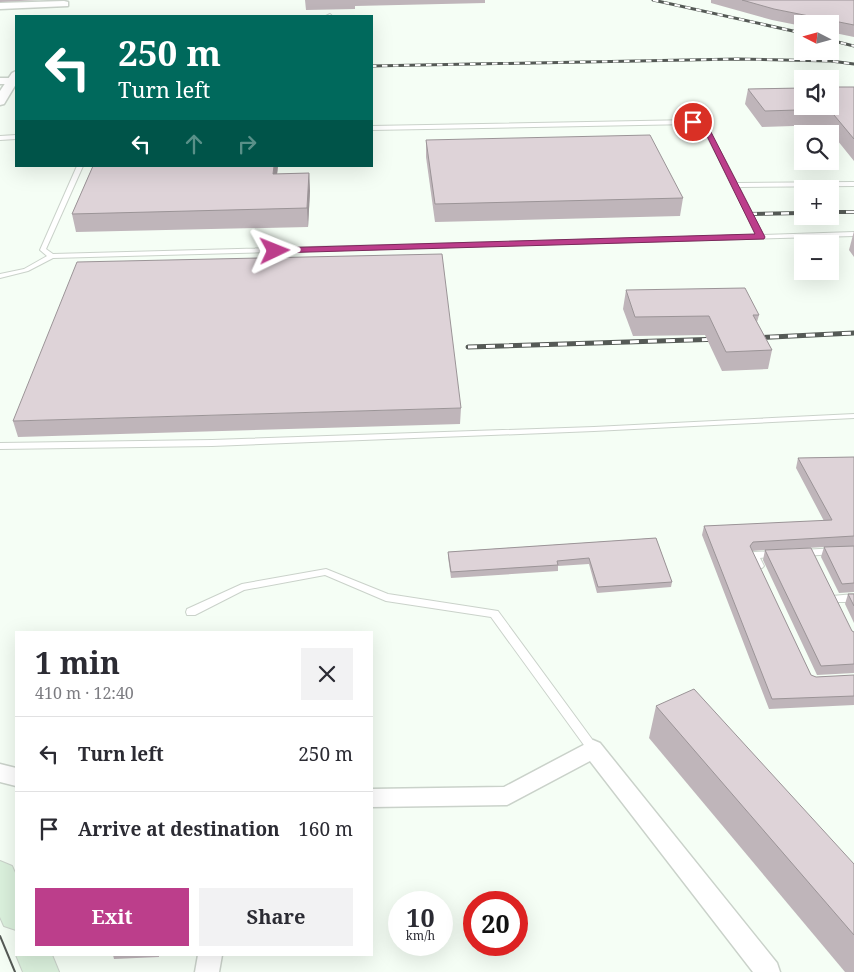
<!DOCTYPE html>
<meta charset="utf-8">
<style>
body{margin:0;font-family:"Noto Serif",serif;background:#f2f2f3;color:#2b2b33;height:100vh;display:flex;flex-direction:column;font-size:19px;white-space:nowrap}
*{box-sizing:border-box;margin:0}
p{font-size:16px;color:#7c7c81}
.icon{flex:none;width:28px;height:28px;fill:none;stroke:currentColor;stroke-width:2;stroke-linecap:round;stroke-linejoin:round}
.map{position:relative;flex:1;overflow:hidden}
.side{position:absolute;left:15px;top:631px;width:358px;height:325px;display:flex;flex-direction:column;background:#fff;border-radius:0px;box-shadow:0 5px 20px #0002}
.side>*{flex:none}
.hud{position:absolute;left:15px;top:15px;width:358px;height:152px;border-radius:0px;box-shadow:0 5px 20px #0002;background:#00695c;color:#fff;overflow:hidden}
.needle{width:32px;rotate:276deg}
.buttons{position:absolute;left:794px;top:15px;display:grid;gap:10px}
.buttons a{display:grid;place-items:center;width:45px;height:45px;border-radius:0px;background:#fff;box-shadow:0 5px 20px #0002;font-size:25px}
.speed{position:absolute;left:388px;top:891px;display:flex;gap:10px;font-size:25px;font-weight:700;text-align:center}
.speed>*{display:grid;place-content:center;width:65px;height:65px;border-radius:50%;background:#fff;box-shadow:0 5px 20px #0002;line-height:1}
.speed small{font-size:12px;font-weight:400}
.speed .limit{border:8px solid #d22;background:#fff;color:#111}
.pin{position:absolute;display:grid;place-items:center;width:42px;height:42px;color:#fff;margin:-21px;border:2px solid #fff;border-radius:50%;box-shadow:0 1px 5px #0007}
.me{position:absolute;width:55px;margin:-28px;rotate:88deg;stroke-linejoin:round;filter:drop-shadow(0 0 4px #0008)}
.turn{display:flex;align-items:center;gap:18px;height:105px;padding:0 20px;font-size:22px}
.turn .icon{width:65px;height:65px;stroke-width:2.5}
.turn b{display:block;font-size:35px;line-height:42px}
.lanes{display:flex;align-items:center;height:48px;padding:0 20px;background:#0003;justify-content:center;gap:25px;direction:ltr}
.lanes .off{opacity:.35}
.round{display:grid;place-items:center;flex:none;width:52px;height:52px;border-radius:0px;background:#f2f2f3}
.overview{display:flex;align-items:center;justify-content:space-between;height:85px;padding:0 20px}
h1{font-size:30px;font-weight:700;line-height:38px}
.cta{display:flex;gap:10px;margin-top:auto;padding:10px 20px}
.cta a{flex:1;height:58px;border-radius:0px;background:#bc3e8b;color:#fff;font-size:20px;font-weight:700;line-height:58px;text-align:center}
.cta a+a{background:#f2f2f3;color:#2b2b33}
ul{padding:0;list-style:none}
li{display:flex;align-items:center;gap:15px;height:75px;padding:0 20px;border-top:1px solid #e1e1e2}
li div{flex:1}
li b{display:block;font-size:19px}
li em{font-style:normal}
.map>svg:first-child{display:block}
</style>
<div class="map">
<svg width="854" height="972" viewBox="0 0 854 972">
<rect width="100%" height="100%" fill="#f5fef5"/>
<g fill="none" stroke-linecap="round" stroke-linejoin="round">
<defs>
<g id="service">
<polygon points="330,14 332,16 326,16"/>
<polygon points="693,120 708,128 737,183 854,182 854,186 739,187 763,235 854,232 854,236 53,258 28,271 0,278 0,274 24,269 47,256 40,250 77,166 83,166 46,249 53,254 757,235 706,134 704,130 692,124 371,130 371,126"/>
<polygon points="16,135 16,139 0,140 0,136"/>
<polygon points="854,414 854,418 594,431 212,446 0,449 0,443 212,440 594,427"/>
<polygon points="854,547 854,553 802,556 799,555 797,553 799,551 802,550"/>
<polygon points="776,551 779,552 781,554 779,556 760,558 764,566 762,568 756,568 749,555 751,553 754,552"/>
<polygon points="326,569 388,594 498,611 597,746 599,749 597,752 593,754 589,752 491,617 386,601 325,575 244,590 195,615 187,615 186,612 187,609 242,584"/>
<polygon points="854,594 854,602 832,602 830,599 832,596"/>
</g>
<g id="minor">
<polygon points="0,78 12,78 16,81 12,84 0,84"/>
<polygon points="593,740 600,743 777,963 780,972 753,972 590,761 507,805 371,807 371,789 504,787"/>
<polygon points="0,764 16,768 16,786 0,782"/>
<polygon points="198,955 222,955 219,972 195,972"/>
</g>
<g id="tertiary">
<polygon points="64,1 68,2 68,6 0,9 0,3"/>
<polygon points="16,71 16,84 4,104 0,105 0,91 12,73"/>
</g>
<g id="secondary">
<polygon points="0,861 12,866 16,875 16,930 4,926 0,917"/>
<polygon points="16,955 52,955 59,972 23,972"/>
</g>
</defs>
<use href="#service" stroke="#cad2ca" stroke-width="2"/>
<use href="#minor" stroke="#cad2ca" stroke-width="3"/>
<use href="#tertiary" stroke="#cad2ca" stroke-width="3"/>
<use href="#secondary" stroke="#cad2ca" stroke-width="2"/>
<use href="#service" fill="#fff" fill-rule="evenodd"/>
<use href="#minor" fill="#fff" fill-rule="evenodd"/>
<use href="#tertiary" fill="#fff" fill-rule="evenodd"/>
<use href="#secondary" fill="#daf0dc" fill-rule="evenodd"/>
<polyline stroke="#555a56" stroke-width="2" points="0,936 15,972"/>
<defs>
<g id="rail-far2">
<polyline points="653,0 802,33"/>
<polyline points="830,40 854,46"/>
<polyline points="371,66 738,59 831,61 854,64"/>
</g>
<g id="rail-far1">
<polyline points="830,212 854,212"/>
<polyline points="749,214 802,213"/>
</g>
<g id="rail">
<polyline points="752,338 854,333"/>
<polyline points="468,347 722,339"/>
</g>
</defs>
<use href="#rail-far2" stroke="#555a56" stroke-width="3"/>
<use href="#rail-far1" stroke="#555a56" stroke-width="4"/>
<use href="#rail" stroke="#555a56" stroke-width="5"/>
<use href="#rail-far2" stroke="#fff" stroke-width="2" stroke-dasharray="5.5" stroke-linecap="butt"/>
<use href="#rail-far1" stroke="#fff" stroke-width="2.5" stroke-dasharray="8" stroke-linecap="butt"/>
<use href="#rail" stroke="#fff" stroke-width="3" stroke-dasharray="9" stroke-linecap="butt"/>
</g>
<g fill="#bfb5ba">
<polygon points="0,0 39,0 0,2"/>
<polygon points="305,0 485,0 485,3 355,6 355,9 306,10"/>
<polygon points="711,0 854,0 854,37 830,32 830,24 802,24 802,26 772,20 711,3"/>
<polygon points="854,87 854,161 825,125 762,127 745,104 748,89"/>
<polygon points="426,140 683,198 680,216 435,222 426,157"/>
<polygon points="93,166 278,166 277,174 309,173 310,191 308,227 76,232 72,214"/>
<polygon points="854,231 854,257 849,250"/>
<polygon points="626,290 759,315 757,322 772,350 768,369 722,371 705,335 633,336 623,309"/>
<polygon points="461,408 460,424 18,437 13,421"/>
<polygon points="854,457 854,592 839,593 821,557 824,547 773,550 852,631 854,632 854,673 817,675 763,560 765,550 752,551 811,675 816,677 854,676 854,705 769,709 702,535 704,526 824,521 796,468 798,458"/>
<polygon points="656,538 672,582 671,587 597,593 589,564 558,566 558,571 451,578 448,557 448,552"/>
<polygon points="848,594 854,594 854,623 845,604"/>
<polygon points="656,706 854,864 854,972 845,972 649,738"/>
<polygon points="113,955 159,955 159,957 114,959"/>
</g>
<g fill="#9b9497">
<polygon points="274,166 278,166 275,192 273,174"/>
<polygon points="309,173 310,191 308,227 307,208"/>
</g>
<g fill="#ded3d8" stroke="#9b9497">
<polygon points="742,0 854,0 854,25 774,9"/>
<polygon points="830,87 854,87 854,139 829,109 765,111 748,89 802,88 802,106 830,106"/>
<polygon points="650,135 683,198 435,204 426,140"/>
<polygon points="93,166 274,166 273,174 309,173 307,208 72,214"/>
<polygon points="442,254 461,408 13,421 77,262"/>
<polygon points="745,288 759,315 753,315 772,350 726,352 709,316 635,317 626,290"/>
<polygon points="854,457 854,536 753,542 750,546 811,675 816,677 854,675 854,696 772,699 704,526 832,520 798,458"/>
<polygon points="656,538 672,582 598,587 589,558 557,561 558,565 451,572 448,552"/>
<polygon points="854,546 854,583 842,584 824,547"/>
<polygon points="811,548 852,631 854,632 854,664 821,666 765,550"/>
<polygon points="848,594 854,594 854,606"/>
<polygon points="694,689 854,864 854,935 656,706"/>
</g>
<polygon fill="#bc3e8b" stroke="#7a285a" points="693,120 708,127 712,134 765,237 764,239 275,253 270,251 275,248 755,234 706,134 703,130 690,123 689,122"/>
</svg>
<div class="buttons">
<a><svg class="needle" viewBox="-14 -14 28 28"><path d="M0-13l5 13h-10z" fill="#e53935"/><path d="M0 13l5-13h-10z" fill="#7c7c81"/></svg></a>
<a><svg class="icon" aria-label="sound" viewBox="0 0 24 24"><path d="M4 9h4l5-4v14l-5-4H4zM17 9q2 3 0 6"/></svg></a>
<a><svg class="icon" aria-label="search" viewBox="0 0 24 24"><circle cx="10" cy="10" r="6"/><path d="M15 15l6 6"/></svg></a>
<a>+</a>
<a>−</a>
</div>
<div class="speed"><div>10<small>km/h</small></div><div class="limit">20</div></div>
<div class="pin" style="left:693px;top:122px;background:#d93025"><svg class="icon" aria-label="arrive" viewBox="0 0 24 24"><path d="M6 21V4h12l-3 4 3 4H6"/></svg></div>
<svg class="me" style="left:275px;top:251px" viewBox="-20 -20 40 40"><path d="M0-17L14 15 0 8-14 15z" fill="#bc3e8b" stroke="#fff" stroke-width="4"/></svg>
<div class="hud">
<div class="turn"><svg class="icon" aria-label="left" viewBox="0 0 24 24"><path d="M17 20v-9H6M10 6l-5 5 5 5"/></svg><div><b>250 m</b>Turn left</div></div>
<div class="lanes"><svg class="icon" aria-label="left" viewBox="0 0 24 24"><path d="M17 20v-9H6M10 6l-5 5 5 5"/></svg><svg class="icon off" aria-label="ahead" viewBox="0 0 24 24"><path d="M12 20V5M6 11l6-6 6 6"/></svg><svg class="icon off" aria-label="right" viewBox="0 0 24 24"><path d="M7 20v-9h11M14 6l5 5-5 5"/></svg></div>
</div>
<section class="side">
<div class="overview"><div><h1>1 min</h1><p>410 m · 12:40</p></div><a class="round"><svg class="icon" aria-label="close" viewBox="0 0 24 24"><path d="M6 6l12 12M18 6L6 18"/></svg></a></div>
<ul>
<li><svg class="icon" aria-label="left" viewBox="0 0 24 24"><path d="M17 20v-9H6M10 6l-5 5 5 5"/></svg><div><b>Turn left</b></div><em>250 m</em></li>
<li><svg class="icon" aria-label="arrive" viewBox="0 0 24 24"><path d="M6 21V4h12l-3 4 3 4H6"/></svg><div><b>Arrive at destination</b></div><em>160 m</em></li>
</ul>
<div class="cta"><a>Exit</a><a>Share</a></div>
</section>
</div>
